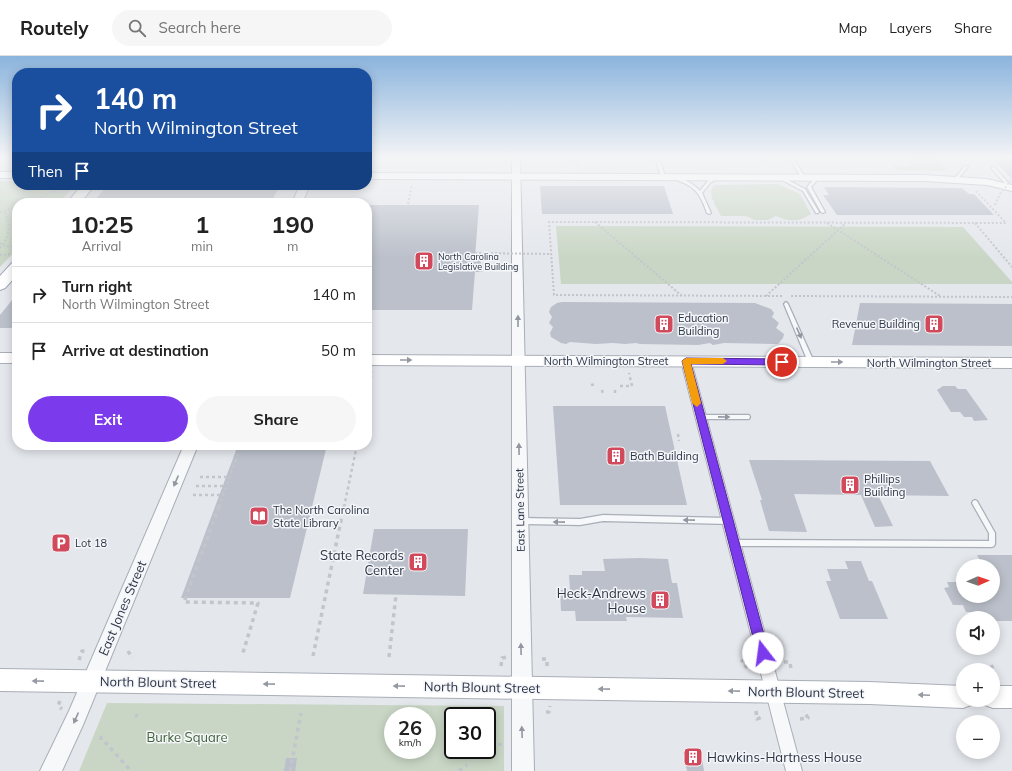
<!DOCTYPE html>
<meta charset="utf-8">
<style>
body{margin:0;font-family:Mulish,sans-serif;background:#f6f6f6;color:#222;height:100vh;display:flex;flex-direction:column;font-size:15px;white-space:nowrap}
*{box-sizing:border-box;margin:0}
p{font-size:13px;color:#767676}
.icon{flex:none;width:22px;height:22px;fill:none;stroke:currentColor;stroke-width:2;stroke-linecap:round;stroke-linejoin:round}
.map{position:relative;flex:1;overflow:hidden}
.drawer{position:absolute;left:12px;top:142px;width:360px;height:252px;display:flex;flex-direction:column;background:#fff;border-radius:16px;box-shadow:0 2px 10px #0003}
.drawer>*{flex:none}
.top-card{position:absolute;left:12px;top:12px;width:360px;height:122px;border-radius:16px;box-shadow:0 2px 10px #0003;background:#1a4fa0;color:#fff;overflow:hidden}
.needle{width:26px;rotate:88deg}
.tools{position:absolute;left:956px;top:503px;display:grid;gap:8px}
.tools a{display:grid;place-items:center;width:44px;height:44px;border-radius:50%;background:#fff;box-shadow:0 2px 10px #0003;font-size:20px}
.speed{position:absolute;left:384px;top:651px;display:flex;gap:8px;font-size:20px;font-weight:700;text-align:center}
.speed>*{display:grid;place-content:center;width:52px;height:52px;border-radius:50%;background:#fff;box-shadow:0 2px 10px #0003;line-height:1}
.speed small{font-size:10px;font-weight:400}
.speed .limit{border:2px solid #111;border-radius:6px;background:#fff;color:#111}
.pin{position:absolute;display:grid;place-items:center;width:34px;height:34px;color:#fff;margin:-17px;border:2px solid #fff;border-radius:50%;box-shadow:0 1px 4px #0007}
.me{position:absolute;width:44px;margin:-22px;rotate:345deg;stroke-linejoin:round;filter:drop-shadow(0 0 3px #0008)}
.turn{display:flex;align-items:center;gap:14px;height:84px;padding:0 16px;font-size:18px}
.turn .icon{width:52px;height:52px;stroke-width:2.5}
.turn b{display:block;font-size:28px;line-height:34px}
.then{display:flex;align-items:center;height:38px;padding:0 16px;background:#0003;gap:8px;font-size:15px}
.eta{display:flex;justify-content:space-evenly;align-items:center;height:68px;text-align:center}
.eta b{font-size:24px;font-weight:700;line-height:28px}
.primary-button{display:flex;gap:8px;margin-top:auto;padding:8px 16px}
.primary-button a{flex:1;height:46px;border-radius:24px;background:#7c3aed;color:#fff;font-size:16px;font-weight:700;line-height:46px;text-align:center}
.primary-button a+a{background:#f6f6f6;color:#222}
ul{padding:0;list-style:none}
li{display:flex;align-items:center;gap:12px;height:56px;padding:0 16px;border-top:1px solid #e0e0e0}
li div{flex:1}
li b{display:block;font-size:15px}
li em{font-style:normal}
header{display:flex;align-items:center;gap:24px;box-sizing:border-box;height:56px;padding:0 20px;background:#fff;border-bottom:1px solid #e0e0e0}
header strong{font-size:19px}
nav{display:flex;gap:22px;margin-inline-start:auto;font-size:14px}
.search{width:280px;height:36px;background:#f6f6f6;display:flex;align-items:center;gap:10px;box-sizing:border-box;padding:0 14px;border-radius:22px;color:#767676;font-size:15px}
.map>svg:first-child{display:block}
</style>
<header>
<strong>Routely</strong>
<div class="search"><svg class="icon" aria-label="search" viewBox="0 0 24 24"><circle cx="10" cy="10" r="6"/><path d="M15 15l6 6"/></svg>Search here</div>
<nav><a>Map</a><a>Layers</a><a>Share</a></nav>
</header>
<div class="map">
<svg width="1012" height="715" viewBox="0 0 1012 715">
<rect width="100%" height="100%" fill="#e4e7ec"/>
<g fill="#c9d6c5" fill-rule="evenodd">
<polygon points="909,102 934,102 945,115 896,114 892,109 909,110 907,106 912,106"/>
<polygon points="0,125 17,125 17,129 75,129 59,147 17,147 17,193 0,211"/>
<path d="M 778,128 L 800,138 L 811,158 C 799,166 790,166 776,160 L 768,164 L 755,164 L 746,160 L 721,160 C 717,151 705,136 715,129 Z"/>
<polygon points="556,170 963,171 1012,226 1012,228 561,228"/>
<path d="M 107,647 L 504,650 L 504,715 L 79,715 ZM 393,660 L 427,660 L 427,694 L 393,694 ZM 453,660 L 487,660 L 487,694 L 453,694 Z"/>
</g>
<g fill="#bbc0ca">
<polygon points="992,102 1012,102 1012,123"/>
<polygon points="108,129 280,129 271,147 92,147"/>
<polygon points="540,130 664,130 673,158 542,158"/>
<polygon points="824,131 962,132 969,138 974,138 994,159 837,159 823,139 829,139"/>
<polygon points="367,149 479,149 475,201 480,201 482,216 475,216 472,254 367,254"/>
<polygon points="17,238 17,272 0,272 0,259"/>
<polygon points="562,246 755,247 771,253 774,257 772,261 779,267 776,272 784,278 783,282 778,288 772,288 724,287 713,289 710,287 698,289 640,288 636,287 625,288 613,287 596,288 570,286 566,288 561,287 551,281 550,277 553,271 549,267 552,261 549,256 551,251 557,247"/>
<polygon points="860,247 1012,248 1012,290 852,289"/>
<polygon points="943,330 955,330 958,333 966,333 988,364 974,365 972,361 964,361 960,356 951,356 937,334"/>
<polygon points="553,350 665,350 687,449 560,449"/>
<polygon points="238,389 327,389 290,542 181,542"/>
<polygon points="749,404 930,405 949,440 878,439 893,470 875,471 861,439 794,438 807,476 769,475 760,444 762,444"/>
<polygon points="374,473 468,473 465,540 363,538"/>
<polygon points="977,499 1012,499 1012,565 993,565 993,562 980,562 977,556 966,556 963,549 953,549 944,532 949,531 947,526 963,526 963,540 993,540 993,510 983,510"/>
<polygon points="639,502 668,503 672,527 677,527 683,562 626,561 627,565 576,565 575,555 561,555 560,534 570,534 569,519 582,519 582,515 605,515 603,503"/>
<polygon points="845,505 861,505 869,525 872,525 888,563 840,563 826,525 831,525 827,513 848,513"/>
<polygon points="683,696 701,696 704,715 687,715"/>
<polygon points="286,702 297,702 295,715 284,715"/>
</g>
<g fill="none" stroke-linecap="round" stroke-linejoin="round">
<defs>
<g id="service">
<polygon points="655,102 659,102 665,120 664,121 661,120"/>
<polygon points="789,102 793,102 805,121 804,122 802,122"/>
<polygon points="965,110 968,111 957,124 955,124 955,122"/>
<polygon points="992,111 994,111 1012,131 1012,133 1010,133 992,113"/>
<path d="M 717,119 L 720,120 L 710,127 L 702,137 L 711,157 L 709,158 L 707,157 C 703,146 699,135 688,129 C 683,126 678,125 673,122 C 681,120 695,129 700,135 L 708,125 Z"/>
<polygon points="778,120 780,120 805,133 819,156 818,157 816,157 803,135 778,122"/>
<polygon points="817,120 820,121 811,131 825,156 823,157 821,156 807,131"/>
<polygon points="786,246 788,248 814,306 813,307 809,307 808,306 784,248"/>
<polygon points="699,359 749,359 750,361 749,363 699,363 698,361"/>
<polygon points="975,444 977,445 995,477 995,488 994,490 992,491 734,490 732,489 731,487 732,485 734,484 989,485 989,477 972,447 973,445"/>
<polygon points="603,459 728,462 730,463 731,465 730,467 728,468 603,465 580,469 523,468 521,467 520,465 521,463 523,462 580,463"/>
</g>
<polygon id="minor" points="686,301 690,302 691,305 802,715 786,715 681,305 682,302"/>
<g id="tertiary">
<polygon points="512,102 520,102 534,715 512,715"/>
<polygon points="300,129 310,129 302,147 292,147"/>
<polygon points="184,389 198,389 83,669 62,715 40,715 69,655"/>
</g>
<g id="secondary">
<rect x="0" y="116" width="17" height="6"/>
<polygon points="367,117 924,119 987,123 1012,129 1012,135 987,129 924,125 367,123"/>
<rect x="0" y="297" width="17" height="10"/>
<polygon points="367,299 1012,302 1012,312 367,309"/>
<polygon points="0,613 869,626 963,630 963,644 973,644 971,649 963,652 869,648 0,635"/>
<polygon points="993,630 1012,630 1012,652 993,652 985,649 983,644 993,644"/>
</g>
<g id="primary">
<polygon points="82,129 95,129 80,147 67,147"/>
<polygon points="17,206 17,219 5,232 0,234 0,220 12,207"/>
</g>
</defs>
<use href="#service" stroke="#a9aeb7" stroke-width="2.5"/>
<use href="#minor" stroke="#a9aeb7" stroke-width="2"/>
<use href="#tertiary" stroke="#a9aeb7" stroke-width="2"/>
<use href="#secondary" stroke="#a9aeb7" stroke-width="2"/>
<use href="#primary" stroke="#a3abb8" stroke-width="2"/>
<g stroke="#c2c5cb" stroke-width="2" stroke-dasharray="2 2" stroke-linecap="butt">
<polyline points="575,102 577,111"/>
<polyline points="935,102 944,113"/>
<polyline points="28,147 70,129"/>
<polyline points="408,148 412,128"/>
<polyline points="0,156 17,151"/>
<polyline points="595,166 682,240"/>
<polyline points="827,167 940,240"/>
<polyline points="975,167 1012,211"/>
<polyline points="0,187 5,190 17,191"/>
<path d="M 0,192 C 10,180 11,169 4,156"/>
<polyline points="0,199 13,198"/>
<polyline points="766,240 846,167"/>
<polyline points="782,240 554,239 549,166 1006,167 976,135"/>
<polyline points="791,240 1012,241"/>
</g>
<g stroke="#c2c5cb" stroke-width="2.5" stroke-dasharray="3 3" stroke-linecap="butt">
<polyline points="591,329 596,328"/>
<polyline points="620,330 632,330 629,317"/>
<polyline points="602,334 603,338"/>
<polyline points="615,334 615,338"/>
<polyline points="367,340 372,316"/>
<polyline points="678,378 679,385"/>
<polyline points="324,391 325,389"/>
<polyline points="200,421 229,421"/>
<polyline points="196,430 226,430"/>
<polyline points="193,439 223,439"/>
<polyline points="219,451 241,389"/>
<polyline points="344,451 357,389"/>
</g>
<g stroke="#c2c5cb" stroke-width="3.5" stroke-dasharray="4 4" stroke-linecap="butt">
<polyline points="219,450 184,546 258,547 242,600"/>
<polyline points="128,595 132,602"/>
<polyline points="313,600 344,450"/>
<polyline points="389,601 396,539"/>
<polyline points="542,603 547,603 547,610"/>
<polyline points="79,604 82,595 88,596"/>
<polyline points="784,606 790,606 791,613"/>
<polyline points="991,609 995,616"/>
<polyline points="501,610 502,602 507,601"/>
<polyline points="747,612 742,605 749,605"/>
<polyline points="60,645 58,650 62,653"/>
<polyline points="756,655 757,663 762,661"/>
<polyline points="546,656 549,656 550,650"/>
<polyline points="135,659 138,660"/>
<polyline points="471,660 475,660"/>
<polyline points="800,663 808,662 804,655"/>
<polyline points="101,680 101,687"/>
<polyline points="105,686 131,715"/>
<polyline points="500,687 500,690"/>
<polyline points="290,715 301,657"/>
<polyline points="459,715 467,709"/>
</g>
<use href="#service" fill="#f7f8fa" fill-rule="evenodd"/>
<use href="#minor" fill="#f7f8fa" fill-rule="evenodd"/>
<use href="#tertiary" fill="#f7f8fa" fill-rule="evenodd"/>
<use href="#secondary" fill="#fff" fill-rule="evenodd"/>
<use href="#primary" fill="#fff" fill-rule="evenodd"/>
<g stroke="#c2c5cb" stroke-width="2" stroke-dasharray="2 2" stroke-linecap="butt">
<polyline points="995,149 1000,138 1012,123"/>
<polyline points="475,197 551,198"/>
</g>
</g>
<defs><path id="oneway-solid" d="M-6-.8H1V-3.2L6.5 0L1 3.2V.8H-6Z"/></defs>
<g fill="#9196a0">
<use href="#oneway-solid" transform="translate(518 265) rotate(-90)"/>
<use href="#oneway-solid" transform="translate(799 277) rotate(66)"/>
<use href="#oneway-solid" transform="translate(724 361) rotate(1)"/>
<use href="#oneway-solid" transform="translate(519 393) rotate(-91)"/>
<use href="#oneway-solid" transform="translate(176 425) rotate(113)"/>
<use href="#oneway-solid" transform="translate(689 464) rotate(-179)"/>
<use href="#oneway-solid" transform="translate(559 466) rotate(-179)"/>
<use href="#oneway-solid" transform="translate(521 593) rotate(-91)"/>
<use href="#oneway-solid" transform="translate(76 662) rotate(114)"/>
<use href="#oneway-solid" transform="translate(522 676) rotate(-92)"/>
</g>
<g fill="#959aa2">
<use href="#oneway-solid" transform="translate(406 304)"/>
<use href="#oneway-solid" transform="translate(837 306)"/>
<use href="#oneway-solid" transform="translate(38 625) rotate(-179)"/>
<use href="#oneway-solid" transform="translate(269 628) rotate(-179)"/>
<use href="#oneway-solid" transform="translate(399 630) rotate(-179)"/>
<use href="#oneway-solid" transform="translate(604 633) rotate(-179)"/>
<use href="#oneway-solid" transform="translate(734 635) rotate(-179)"/>
<use href="#oneway-solid" transform="translate(924 639) rotate(-177)"/>
</g>
<linearGradient id="sky" x2="0" y2="1"><stop stop-color="#8bb4dd"/><stop offset="0.5" stop-color="#f3f4f6"/><stop offset="1" stop-color="#f3f4f6" stop-opacity="0"/></linearGradient>
<rect width="1012" height="202" fill="url(#sky)"/>
<polygon fill="#7c3aed" stroke="#51269a" points="686,302 782,303 786,306 782,309 691,308 769,597 767,602 763,603 758,602 757,597 682,305"/>
<polygon fill="#f59e0b" points="686,302 723,302 727,305 723,308 691,308 701,347 697,351 692,347 682,305"/>
<defs>
<symbol id="building-square" viewBox="-11 -11 22 22"><rect x="-9" y="-9" width="18" height="18" rx="4" fill="#d1495b" stroke="#f4f6f9"/><path d="M-4-6H4V6H1V3H-1V6H-4ZM-2.5-4.3h1.7v1.8h-1.7ZM.8-4.3h1.7v1.8H.8ZM-2.5-1h1.7V.8h-1.7ZM.8-1h1.7V.8H.8Z" fill="#fff"/></symbol>
<symbol id="library-square" viewBox="-11 -11 22 22"><rect x="-9" y="-9" width="18" height="18" rx="4" fill="#d1495b" stroke="#f4f6f9"/><path d="M-6-4Q-3-5.5-.7-3.5V5Q-3 3-6 4ZM6-4Q3-5.5 .7-3.5V5Q3 3 6 4Z" fill="#fff"/></symbol>
<symbol id="parking-square" viewBox="-11 -11 22 22"><rect x="-9" y="-9" width="18" height="18" rx="4" fill="#d1495b" stroke="#f4f6f9"/><path d="M-3.5-5.5H1a3.5 3.5 0 0 1 0 7H-1V5.5H-3.5ZM-1-3.4V-.6H.8a1.4 1.4 0 0 0 0-2.8Z" fill="#fff"/></symbol>
</defs>
<g fill-rule="evenodd">
<use href="#building-square" x="413" y="194" width="22" height="22"/>
<use href="#building-square" x="653" y="257" width="22" height="22"/>
<use href="#building-square" x="923" y="257" width="22" height="22"/>
<use href="#building-square" x="605" y="389" width="22" height="22"/>
<use href="#building-square" x="839" y="418" width="22" height="22"/>
<use href="#library-square" x="248" y="449" width="22" height="22"/>
<use href="#parking-square" x="50" y="476" width="22" height="22"/>
<use href="#building-square" x="407" y="495" width="22" height="22"/>
<use href="#building-square" x="649" y="533" width="22" height="22"/>
<use href="#building-square" x="682" y="690" width="22" height="22"/>
</g>
<g text-anchor="middle" dominant-baseline="central" stroke-width="3" stroke-linejoin="round" paint-order="stroke">
<g font-size="9" fill="#2b3445" stroke="#f4f6f9" text-anchor="start">
<text x="438" y="200">North Carolina<tspan x="438" dy="10">Legislative Building</tspan></text>
</g>
<g font-size="11" fill="#2b3445" stroke="#f4f6f9" text-anchor="start">
<text x="678" y="262">Education<tspan x="678" dy="13">Building</tspan></text>
<text x="920" y="268" text-anchor="end">Revenue Building</text>
<text x="630" y="400">Bath Building</text>
<text x="864" y="423">Phillips<tspan x="864" dy="13">Building</tspan></text>
<text x="273" y="454">The North Carolina<tspan x="273" dy="13">State Library</tspan></text>
<text x="75" y="487">Lot 18</text>
</g>
<g font-size="11" fill="#2b3445" stroke="#f4f6f9">
<text x="606" y="305">North Wilmington Street</text>
<text x="929" y="307">North Wilmington Street</text>
<text transform="translate(520 454) rotate(-91)">East Lane Street</text>
</g>
<g font-size="13" fill="#2b3445" stroke="#f4f6f9" text-anchor="end">
<text x="404" y="499">State Records<tspan x="404" dy="15">Center</tspan></text>
<text x="646" y="537">Heck-Andrews<tspan x="646" dy="15">House</tspan></text>
<text x="707" y="701" text-anchor="start">Hawkins-Hartness House</text>
</g>
<g font-size="13" fill="#2b3445" stroke="#f4f6f9">
<text transform="translate(122 552) rotate(-67)">East Jones Street</text>
<text transform="translate(158 626) rotate(1)">North Blount Street</text>
<text transform="translate(482 631) rotate(1)">North Blount Street</text>
<text transform="translate(806 636) rotate(1)">North Blount Street</text>
</g>
<g font-size="13" fill="#3f6138" stroke="#f4f6f9">
<text x="187" y="681">Burke Square</text>
</g>
</g>
</svg>
<div class="tools">
<a><svg class="needle" viewBox="-14 -14 28 28"><path d="M0-13l5 13h-10z" fill="#e53935"/><path d="M0 13l5-13h-10z" fill="#767676"/></svg></a>
<a><svg class="icon" aria-label="sound" viewBox="0 0 24 24"><path d="M4 9h4l5-4v14l-5-4H4zM17 9q2 3 0 6"/></svg></a>
<a>+</a>
<a>−</a>
</div>
<div class="speed"><div>26<small>km/h</small></div><div class="limit">30</div></div>
<div class="pin" style="left:782px;top:306px;background:#d93025"><svg class="icon" aria-label="arrive" viewBox="0 0 24 24"><path d="M6 21V4h12l-3 4 3 4H6"/></svg></div>
<svg class="me" style="left:763px;top:597px" viewBox="-20 -20 40 40"><circle r="19" fill="#fff"/><path d="M0-13L10 11 0 6-10 11z" fill="#7c3aed"/></svg>
<div class="top-card">
<div class="turn"><svg class="icon" aria-label="right" viewBox="0 0 24 24"><path d="M7 20v-9h11M14 6l5 5-5 5"/></svg><div><b>140 m</b>North Wilmington Street</div></div>
<div class="then">Then<svg class="icon" aria-label="arrive" viewBox="0 0 24 24"><path d="M6 21V4h12l-3 4 3 4H6"/></svg></div>
</div>
<section class="drawer">
<div class="eta">
<div><b>10:25</b><p>Arrival</p></div>
<div><b>1</b><p>min</p></div>
<div><b>190</b><p>m</p></div>
</div>
<ul>
<li><svg class="icon" aria-label="right" viewBox="0 0 24 24"><path d="M7 20v-9h11M14 6l5 5-5 5"/></svg><div><b>Turn right</b><p>North Wilmington Street</p></div><em>140 m</em></li>
<li><svg class="icon" aria-label="arrive" viewBox="0 0 24 24"><path d="M6 21V4h12l-3 4 3 4H6"/></svg><div><b>Arrive at destination</b></div><em>50 m</em></li>
</ul>
<div class="primary-button"><a>Exit</a><a>Share</a></div>
</section>
</div>
